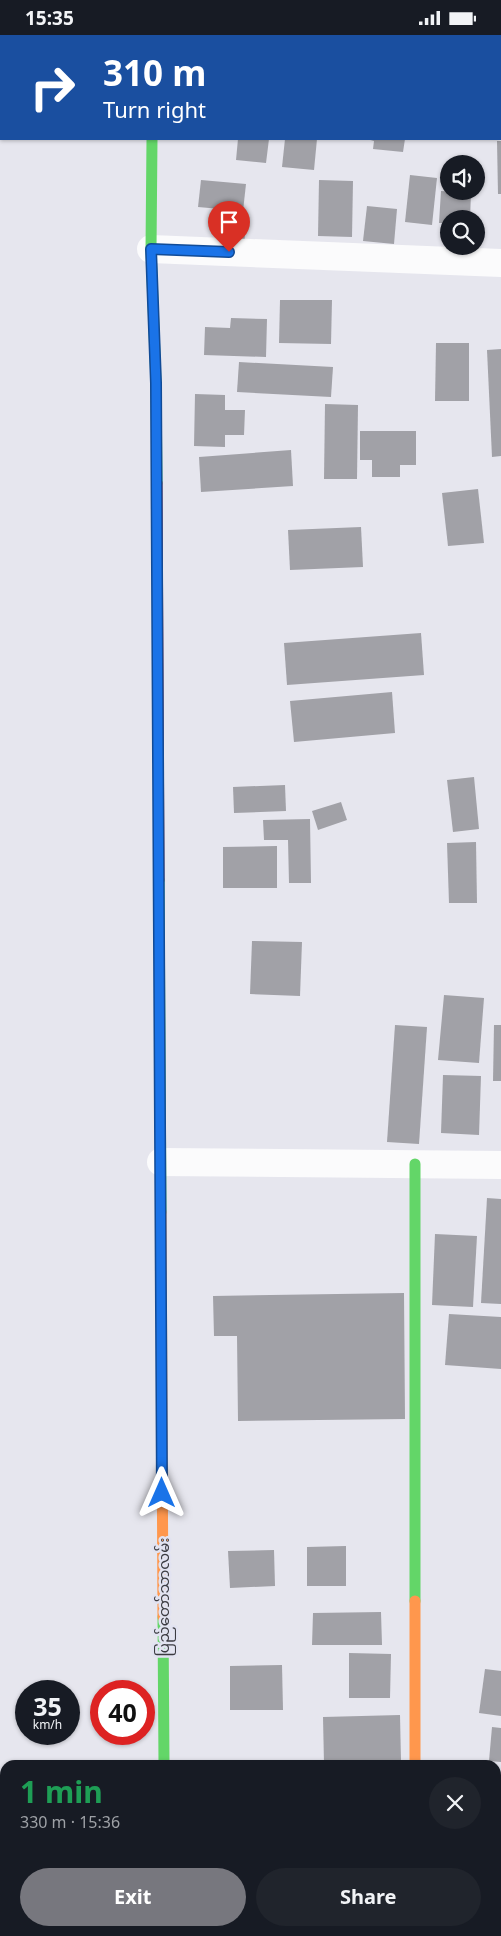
<!DOCTYPE html>
<meta charset="utf-8">
<style>
body{margin:0;font-family:"Noto Sans","Noto Sans Myanmar",sans-serif;background:#20242c;color:#f1f3f6;height:100vh;display:flex;flex-direction:column;font-size:19px;white-space:nowrap}
*{box-sizing:border-box;margin:0}
p{font-size:16px;color:#9ea1a6}
.icon{flex:none;width:28px;height:28px;fill:none;stroke:currentColor;stroke-width:2;stroke-linecap:round;stroke-linejoin:round}
.map{position:relative;flex:1;overflow:hidden}
.details{position:absolute;left:0px;top:1725px;width:501px;height:176px;display:flex;flex-direction:column;background:#171b24;border-radius:15px 15px 0 0;box-shadow:0 1px 4px #0004}
.details>*{flex:none}
.hud{position:absolute;left:0px;top:0px;width:501px;height:105px;box-shadow:0 1px 4px #0004;background:#1a4fa0;color:#fff;overflow:hidden}
.buttons{position:absolute;left:440px;top:120px;display:grid;gap:10px}
.buttons a{display:grid;place-items:center;width:45px;height:45px;border-radius:50%;background:#171b24;box-shadow:0 1px 4px #0004;font-size:25px}
.speed{position:absolute;left:15px;top:1645px;display:flex;gap:10px;font-size:25px;font-weight:700;text-align:center}
.speed>*{display:grid;place-content:center;width:65px;height:65px;border-radius:50%;background:#171b24;box-shadow:0 1px 4px #0004;line-height:1}
.speed small{font-size:12px;font-weight:400}
.speed .limit{border:8px solid #d22;background:#fff;color:#111}
.pin{position:absolute;display:grid;place-items:center;width:42px;height:42px;color:#fff;margin:-51px -21px;border-radius:50% 50% 50% 0;rotate:-45deg;box-shadow:0 0 5px #0007}
.pin .icon{rotate:45deg}
.me{position:absolute;width:55px;margin:-28px;rotate:0deg;stroke-linejoin:round;filter:drop-shadow(0 0 4px #0008)}
.turn{display:flex;align-items:center;gap:18px;height:105px;padding:0 20px;font-size:22px}
.turn .icon{width:65px;height:65px;stroke-width:2.5}
.turn b{display:block;font-size:35px;line-height:42px}
.round{display:grid;place-items:center;flex:none;width:52px;height:52px;border-radius:26px;background:#20242c}
.headline{display:flex;align-items:center;justify-content:space-between;height:85px;padding:0 20px}
h1{font-size:30px;font-weight:700;line-height:38px;color:#1e9e55}
.primary-button{display:flex;gap:10px;margin-top:auto;padding:10px 20px}
.primary-button a{flex:1;height:58px;border-radius:30px;background:#77777e;color:#fff;font-size:20px;font-weight:700;line-height:58px;text-align:center}
.primary-button a+a{background:#20242c;color:#f1f3f6}
.status{display:flex;justify-content:space-between;align-items:center;height:35px;padding:0 25px;background:#171b24;direction:ltr}
.status svg{height:14px;fill:currentColor}
.map>svg:first-child{display:block}
</style>
<div class="status"><b>15:35</b><svg viewBox="0 0 49 12"><path d="M0 12V9h3v3zM5 12V6h3v6zM10 12V3h3v9zM15 12V0h3v12zM26 1h20v11H26zM47 4h2v5h-2z"/></svg></div>
<div class="map">
<svg width="501" height="1901" viewBox="0 0 501 1901">
<rect width="100%" height="100%" fill="#e6e6ee"/>
<g fill="#a1a1a7">
<polygon points="238,104 269,104 266,128 236,125"/>
<polygon points="285,104 317,104 314,135 282,132"/>
<polygon points="367,104 405,104 403,117 373,114 374,106"/>
<polygon points="497,106 501,106 501,159 498,159"/>
<polygon points="410,140 437,143 432,190 405,187"/>
<polygon points="201,145 246,149 243,176 198,172"/>
<polygon points="319,145 353,146 352,202 318,201"/>
<polygon points="441,156 471,158 470,184 449,184 449,188 439,188"/>
<polygon points="367,171 397,174 394,209 363,206"/>
<polygon points="218,179 246,181 244,214 216,212"/>
<polygon points="280,265 332,265 331,309 279,308"/>
<polygon points="231,283 267,284 266,322 204,320 205,292 230,293"/>
<polygon points="436,308 469,308 469,366 435,366"/>
<polygon points="501,314 501,421 492,422 487,315"/>
<polygon points="239,327 333,332 331,362 237,357"/>
<polygon points="195,359 225,360 225,375 245,375 244,400 225,400 225,412 194,411"/>
<polygon points="325,369 358,370 357,444 324,444"/>
<polygon points="360,396 416,396 416,430 400,430 400,442 372,442 372,425 360,425"/>
<polygon points="291,415 293,451 201,457 199,422"/>
<polygon points="478,454 484,508 448,511 442,458"/>
<polygon points="361,492 363,532 290,535 288,495"/>
<polygon points="421,598 424,640 287,650 284,608"/>
<polygon points="392,657 395,698 294,707 290,666"/>
<polygon points="474,742 479,794 453,797 447,745"/>
<polygon points="285,750 286,776 234,778 233,752"/>
<polygon points="341,767 347,785 318,795 312,776"/>
<polygon points="310,784 311,848 289,848 288,805 264,805 263,785"/>
<polygon points="476,807 477,868 449,868 447,808"/>
<polygon points="277,811 277,853 223,853 223,812"/>
<polygon points="252,906 302,907 300,961 250,959"/>
<polygon points="444,960 484,963 479,1028 438,1025"/>
<polygon points="395,990 427,992 419,1109 387,1107"/>
<polygon points="494,990 501,990 501,1046 493,1046"/>
<polygon points="443,1040 481,1041 479,1100 441,1098"/>
<polygon points="487,1163 501,1164 501,1269 481,1268"/>
<polygon points="435,1199 477,1201 473,1272 432,1270"/>
<polygon points="404,1258 405,1384 238,1386 237,1301 214,1301 213,1261"/>
<polygon points="449,1279 501,1282 501,1334 445,1330"/>
<polygon points="346,1511 346,1551 307,1551 307,1512"/>
<polygon points="274,1515 275,1551 230,1553 228,1516"/>
<polygon points="381,1577 382,1610 312,1610 313,1578"/>
<polygon points="349,1618 391,1619 390,1663 349,1663"/>
<polygon points="282,1630 283,1675 230,1675 230,1631"/>
<polygon points="485,1634 501,1636 501,1681 479,1678"/>
<polygon points="400,1680 401,1727 324,1729 323,1682"/>
<polygon points="492,1692 501,1693 501,1727 489,1726"/>
<rect x="496" y="1756" width="5" height="37"/>
<polygon points="214,1896 273,1896 273,1901 214,1899"/>
<polygon points="283,1896 330,1896 330,1901 283,1900"/>
<rect x="351" y="1896" width="49" height="5"/>
</g>
<g fill="none" stroke-linecap="round" stroke-linejoin="round">
<g stroke="#fbfbfc" stroke-width="28">
<polyline points="151,214 501,228"/>
<polyline points="161,1127 501,1130"/>
<polyline points="415,1896 415,1901"/>
</g>
<g stroke="#63d668" stroke-width="11">
<polyline points="152,0 152,1"/>
<polyline points="152,104 151,214 156,348 157,448"/>
<polyline points="159,845 161,1177"/>
<polyline points="415,1129 415,1566"/>
<polyline points="163,1582 164,1730"/>
</g>
<g stroke="#ff974d" stroke-width="11">
<polyline points="161,1177 163,1582"/>
<polyline points="415,1566 415,1730"/>
</g>
<g stroke="#b3261e" stroke-width="11">
<polyline points="157,448 159,845"/>
<polyline points="164,1896 164,1901"/>
</g>
</g>
<g fill="none" stroke-linecap="round" stroke-linejoin="round">
<defs>
<polyline id="route" points="162,1458 156,348 151,214 229,217"/>
</defs>
<use href="#route" stroke="#114b97" stroke-width="12"/>
<use href="#route" stroke="#1a73e8" stroke-width="9"/>
</g>
<g text-anchor="middle" dominant-baseline="central" stroke-width="5" stroke-linejoin="round" paint-order="stroke">
<g font-size="15" fill="#3b3b41" stroke="#e2e3f1">
<text transform="translate(163 1562) rotate(-90)">ပြည်တော်သာလမ်း</text>
</g>
</g>
</svg>
<div class="buttons">
<a><svg class="icon" aria-label="sound" viewBox="0 0 24 24"><path d="M4 9h4l5-4v14l-5-4H4zM17 9q2 3 0 6"/></svg></a>
<a><svg class="icon" aria-label="search" viewBox="0 0 24 24"><circle cx="10" cy="10" r="6"/><path d="M15 15l6 6"/></svg></a>
</div>
<div class="speed"><div>35<small>km/h</small></div><div class="limit">40</div></div>
<div class="pin" style="left:229px;top:217px;background:#d93025"><svg class="icon" aria-label="arrive" viewBox="0 0 24 24"><path d="M6 21V4h12l-3 4 3 4H6"/></svg></div>
<svg class="me" style="left:162px;top:1458px" viewBox="-20 -20 40 40"><path d="M0-17L14 15 0 8-14 15z" fill="#1a73e8" stroke="#fff" stroke-width="4"/></svg>
<div class="hud">
<div class="turn"><svg class="icon" aria-label="right" viewBox="0 0 24 24"><path d="M7 20v-9h11M14 6l5 5-5 5"/></svg><div><b>310 m</b>Turn right</div></div>
</div>
<section class="details">
<div class="headline"><div><h1>1 min</h1><p>330 m · 15:36</p></div><a class="round"><svg class="icon" aria-label="close" viewBox="0 0 24 24"><path d="M6 6l12 12M18 6L6 18"/></svg></a></div>
<div class="primary-button"><a>Exit</a><a>Share</a></div>
</section>
</div>
